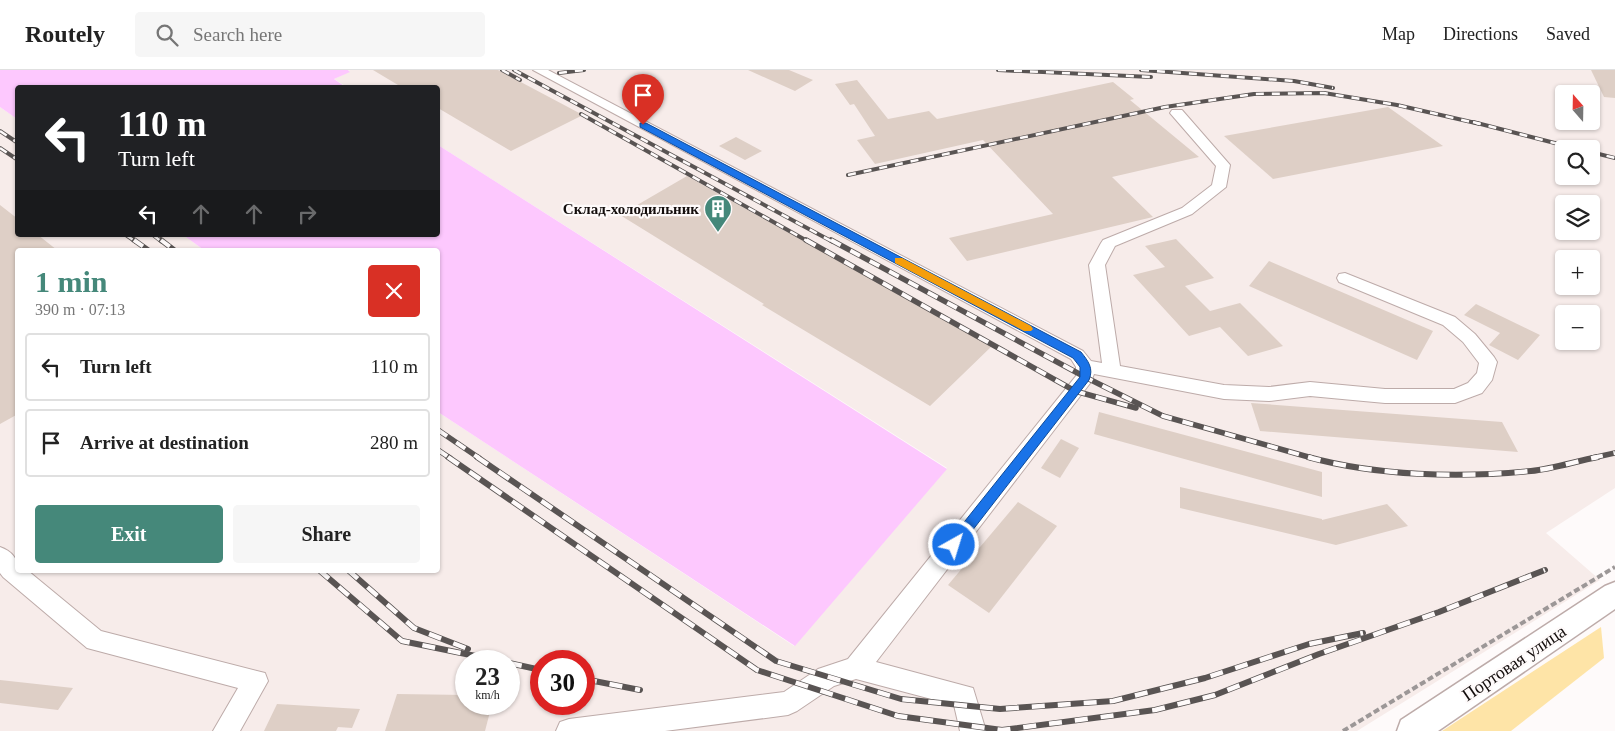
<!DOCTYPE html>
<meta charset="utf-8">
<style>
body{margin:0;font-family:Georgia,serif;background:#f6f6f6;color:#222;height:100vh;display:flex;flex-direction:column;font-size:19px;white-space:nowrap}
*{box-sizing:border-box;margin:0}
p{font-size:16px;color:#767676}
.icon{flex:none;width:28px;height:28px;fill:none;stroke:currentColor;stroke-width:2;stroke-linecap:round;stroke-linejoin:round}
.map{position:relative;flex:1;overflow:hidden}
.panel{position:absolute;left:15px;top:178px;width:425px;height:325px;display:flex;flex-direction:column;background:#fff;border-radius:5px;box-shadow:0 1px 4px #0004}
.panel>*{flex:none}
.top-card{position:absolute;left:15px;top:15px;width:425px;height:152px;border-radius:5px;box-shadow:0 1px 4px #0004;background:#202124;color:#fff;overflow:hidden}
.needle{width:32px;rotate:340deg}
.buttons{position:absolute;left:1555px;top:15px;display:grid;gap:10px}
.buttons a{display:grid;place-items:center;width:45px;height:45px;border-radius:5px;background:#fff;box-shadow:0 1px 4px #0004;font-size:25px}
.speed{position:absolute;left:455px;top:580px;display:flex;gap:10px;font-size:25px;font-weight:700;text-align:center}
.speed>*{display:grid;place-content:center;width:65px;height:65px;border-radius:50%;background:#fff;box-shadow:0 1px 4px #0004;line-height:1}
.speed small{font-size:12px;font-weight:400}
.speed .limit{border:8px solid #d22;background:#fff;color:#111}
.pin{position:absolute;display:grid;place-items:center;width:42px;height:42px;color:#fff;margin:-51px -21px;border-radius:50% 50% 50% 0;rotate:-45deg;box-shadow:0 0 5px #0007}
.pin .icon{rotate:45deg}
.me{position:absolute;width:55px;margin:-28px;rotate:39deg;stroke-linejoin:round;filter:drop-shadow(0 0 4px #0008)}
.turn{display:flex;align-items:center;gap:18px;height:105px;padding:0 20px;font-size:22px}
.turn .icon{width:65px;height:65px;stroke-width:2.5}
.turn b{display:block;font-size:35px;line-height:42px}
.lanes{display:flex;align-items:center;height:48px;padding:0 20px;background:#0003;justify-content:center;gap:25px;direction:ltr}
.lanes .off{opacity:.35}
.round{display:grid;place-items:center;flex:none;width:52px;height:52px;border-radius:5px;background:#f6f6f6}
.headline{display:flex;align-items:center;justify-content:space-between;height:85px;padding:0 20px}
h1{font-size:30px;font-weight:700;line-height:38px;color:#45887a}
.action{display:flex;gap:10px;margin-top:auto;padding:10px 20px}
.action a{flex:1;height:58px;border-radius:5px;background:#45887a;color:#fff;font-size:20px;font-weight:700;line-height:58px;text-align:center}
.action a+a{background:#f6f6f6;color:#222}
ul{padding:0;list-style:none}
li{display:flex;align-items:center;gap:15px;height:68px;margin:0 10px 8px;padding:0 10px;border:2px solid #e0e0e0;border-radius:5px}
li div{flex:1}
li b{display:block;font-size:19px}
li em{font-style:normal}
header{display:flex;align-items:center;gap:30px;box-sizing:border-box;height:70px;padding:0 25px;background:#fff;border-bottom:1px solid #e0e0e0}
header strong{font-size:24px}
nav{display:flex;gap:28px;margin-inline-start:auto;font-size:18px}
.search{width:350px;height:45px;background:#f6f6f6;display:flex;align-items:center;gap:12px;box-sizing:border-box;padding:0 18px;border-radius:5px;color:#767676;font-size:19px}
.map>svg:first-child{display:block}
</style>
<header>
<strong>Routely</strong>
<div class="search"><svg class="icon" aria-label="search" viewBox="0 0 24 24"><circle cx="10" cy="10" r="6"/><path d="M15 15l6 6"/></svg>Search here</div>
<nav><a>Map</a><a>Directions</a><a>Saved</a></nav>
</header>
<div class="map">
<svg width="1615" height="661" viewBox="0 0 1615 661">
<rect width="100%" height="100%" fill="#fefafa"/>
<path fill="#f7ecea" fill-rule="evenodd" d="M 348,0 L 1615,0 L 1615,418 L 1546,463 L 1600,510 L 1357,661 L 0,661 L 0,37 L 17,49 L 18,165 L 183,165 L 204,180 L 18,180 L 18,500 L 438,500 L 438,342 L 794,576 L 947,398 L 438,75 L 438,18 L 347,17 L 334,9 L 350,1 ZM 1564,24 L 1591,24 L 1591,51 L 1564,51 ZM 1564,79 L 1591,79 L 1591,106 L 1564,106 ZM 1564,134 L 1591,134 L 1591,161 L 1564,161 ZM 1564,189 L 1591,189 L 1591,216 L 1564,216 ZM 1564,244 L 1591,244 L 1591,271 L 1564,271 ZM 466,591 L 509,591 L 509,634 L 466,634 ZM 541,591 L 584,591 L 584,634 L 541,634 Z"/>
<polygon fill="#fee4a7" points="1601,557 1604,588 1511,661 1442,661"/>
<g fill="#fdc8fe">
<polygon points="0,0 348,0 350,2 334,9 347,18 18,18 17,49 0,37"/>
<polygon points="438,75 947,399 795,576 438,342 438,180 204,180 183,165 438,165"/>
</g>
<g fill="#decfc6">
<polygon points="373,0 498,0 583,45 511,81 438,38 438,18 403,18"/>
<polygon points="748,0 789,0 813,10 795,21"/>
<polygon points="1591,0 1615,0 1615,28 1604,27"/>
<polygon points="857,10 888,49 929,41 937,49 1113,12 1134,29 1130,30 1199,87 1112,107 1153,147 967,191 949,168 1053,144 983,70 875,94 857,70 875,66 854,34 850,35 835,14"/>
<polygon points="1388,37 1443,76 1273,109 1224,66"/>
<polygon points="736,67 762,81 745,90 719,76"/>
<polygon points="687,106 832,187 993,275 930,336 762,235 764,234 620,145"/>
<polygon points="0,135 18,149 18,165 38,165 57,180 18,180 18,344 0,354"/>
<polygon points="1176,169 1214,208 1185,216 1210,241 1240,233 1283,276 1248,286 1220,257 1189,266 1133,205 1165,197 1145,176"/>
<polygon points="1269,191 1433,261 1417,290 1249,216"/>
<polygon points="1476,234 1540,265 1518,290 1489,275 1500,263 1464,245"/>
<polygon points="1251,333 1502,352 1518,382 1260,361"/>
<polygon points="1099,342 1322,402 1322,427 1094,364"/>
<polygon points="1061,369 1079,378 1060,408 1041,398"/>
<polygon points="1180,417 1322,449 1322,450 1387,434 1408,456 1336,475 1180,438"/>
<polygon points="1018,432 1057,456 989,543 948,515"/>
<polygon points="0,610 73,618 58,640 0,633"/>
<polygon points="397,624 466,625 466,634 492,634 485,661 385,661"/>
<polygon points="277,634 360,639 352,658 338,657 336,661 264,661"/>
</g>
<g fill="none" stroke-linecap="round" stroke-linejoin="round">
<defs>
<g id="minor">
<polygon points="533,0 548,0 1083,281 1091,291 1102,293 1089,195 1101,173 1103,170 1182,138 1212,115 1216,96 1170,43 1172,40 1182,40 1230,95 1226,117 1192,144 1115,176 1105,195 1120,296 1224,315 1269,317 1310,312 1385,319 1454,319 1468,313 1477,303 1479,293 1463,272 1443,255 1339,212 1337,208 1339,204 1345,203 1455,247 1475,264 1494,287 1497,292 1492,310 1482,323 1455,333 1385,333 1310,326 1269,331 1224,329 1094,304 1091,312 876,592 973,618 986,661 960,661 954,635 856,609 834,616 797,641 788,645 665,661 556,661 560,652 569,649 784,622 818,599 848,589 1076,306 1076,297 1071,289"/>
<path d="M 0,477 C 11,481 18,488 18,500 L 27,500 L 101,561 L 265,603 L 268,611 L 240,661 L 213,661 L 238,618 L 87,578 L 3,507 L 0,503 Z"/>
</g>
<polygon id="major" points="1615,512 1615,539 1438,661 1397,661 1401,650 1605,516"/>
</defs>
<use href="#minor" stroke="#bdaba9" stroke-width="2"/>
<use href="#major" stroke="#bdaba9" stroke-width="3"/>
<polyline stroke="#9c9797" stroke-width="4" stroke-dasharray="6 3" stroke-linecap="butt" points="1343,661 1615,497"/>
<use href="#minor" fill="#fff" fill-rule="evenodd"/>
<use href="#major" fill="#fff" fill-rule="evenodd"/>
<defs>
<g id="rail-far2">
<polyline points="502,0 520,10"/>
<polyline points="514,0 833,172"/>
<polyline points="998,0 1151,7"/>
<polyline points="1141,0 1294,11 1333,18"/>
<polyline points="559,3 584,0"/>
<polyline points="581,44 809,172"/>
<polyline points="1473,52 1578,79"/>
<polyline points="0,61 18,73"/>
<polyline points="0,78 18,90"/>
<polyline points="1591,82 1615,88"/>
<polyline points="848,105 1165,37 1254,24 1324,23 1397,35 1480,54"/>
<polyline points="126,165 136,172"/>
<polyline points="153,165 162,172"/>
</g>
<g id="rail-far1">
<polyline points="134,170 148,180"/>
<polyline points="161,170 174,180"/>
<polyline points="806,170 1075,321 1136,338"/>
<polyline points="831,170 1085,307 1163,346 1312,388"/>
<polyline points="438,360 479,388"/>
<polyline points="438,380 450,388"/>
<polyline points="1592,388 1615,383"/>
</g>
<g id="rail">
<polyline points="448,387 757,600 898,646 1002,660 1155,640 1215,625 1319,584 1439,542 1545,500"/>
<polyline points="477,387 776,591 901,629 1000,639 1113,631 1205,608 1309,574 1363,563"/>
<path d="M 1308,387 C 1377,406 1459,408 1531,401 C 1553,399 1576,391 1598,387"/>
<polyline points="319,500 402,571 500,591"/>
<polyline points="348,500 414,558 468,579"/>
<polyline points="509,593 541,600"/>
<polyline points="584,609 640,620"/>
</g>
</defs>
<use href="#rail-far2" stroke="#595453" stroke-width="4"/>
<use href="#rail-far1" stroke="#595453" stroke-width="5.5"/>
<use href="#rail" stroke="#595453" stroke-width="6"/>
<use href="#rail-far2" stroke="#fefafa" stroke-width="2.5" stroke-dasharray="8" stroke-linecap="butt"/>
<use href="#rail-far1" stroke="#fefafa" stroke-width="4" stroke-dasharray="11" stroke-linecap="butt"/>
<use href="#rail" stroke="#fefafa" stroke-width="4.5" stroke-dasharray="13" stroke-linecap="butt"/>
</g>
<path fill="#1a73e8" stroke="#114b97" d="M 640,53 L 646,53 L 1081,282 C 1088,291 1094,298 1089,310 L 958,479 L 954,481 L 949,479 L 947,475 L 949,471 L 1080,307 L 1080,297 L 1073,288 L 640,57 Z"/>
<polygon fill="#f59e0b" points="895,188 902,188 1031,256 1033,259 1031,261 1024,261 895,193"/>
<defs>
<symbol id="building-pin" viewBox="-11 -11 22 30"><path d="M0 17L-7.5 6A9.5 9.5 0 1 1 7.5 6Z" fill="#45887a" stroke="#fefafa"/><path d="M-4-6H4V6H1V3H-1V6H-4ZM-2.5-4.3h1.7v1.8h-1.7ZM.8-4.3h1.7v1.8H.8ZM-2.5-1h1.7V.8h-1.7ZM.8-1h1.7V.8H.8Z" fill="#fff"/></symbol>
</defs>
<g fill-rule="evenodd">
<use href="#building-pin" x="702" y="123" width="32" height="43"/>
</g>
<g text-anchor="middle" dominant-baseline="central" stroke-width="4.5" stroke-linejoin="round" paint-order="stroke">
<g font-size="15" font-weight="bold" fill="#130d0c" stroke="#fefafa" text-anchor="end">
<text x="699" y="139">Склад-холодильник</text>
</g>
<g font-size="18" fill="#130d0c" stroke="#fefafa">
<text transform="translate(1514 593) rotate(-34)">Портовая улица</text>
</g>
</g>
</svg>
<div class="buttons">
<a><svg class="needle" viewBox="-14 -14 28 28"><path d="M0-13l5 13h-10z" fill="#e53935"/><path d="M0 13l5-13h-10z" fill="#767676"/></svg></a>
<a><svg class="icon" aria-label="search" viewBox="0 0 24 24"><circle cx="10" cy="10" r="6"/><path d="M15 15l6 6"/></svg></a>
<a><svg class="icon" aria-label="layers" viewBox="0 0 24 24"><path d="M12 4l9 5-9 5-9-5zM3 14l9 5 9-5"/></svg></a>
<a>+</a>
<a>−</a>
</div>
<div class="speed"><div>23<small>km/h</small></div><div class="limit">30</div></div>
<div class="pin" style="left:643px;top:55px;background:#d93025"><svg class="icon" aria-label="arrive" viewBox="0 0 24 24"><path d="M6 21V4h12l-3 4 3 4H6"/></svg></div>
<svg class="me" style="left:954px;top:475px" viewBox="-20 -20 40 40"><circle r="17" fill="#1a73e8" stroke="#fff" stroke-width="3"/><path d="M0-11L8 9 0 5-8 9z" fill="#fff"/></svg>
<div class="top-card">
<div class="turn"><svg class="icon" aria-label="left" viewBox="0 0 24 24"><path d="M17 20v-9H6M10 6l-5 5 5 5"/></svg><div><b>110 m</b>Turn left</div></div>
<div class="lanes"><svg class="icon" aria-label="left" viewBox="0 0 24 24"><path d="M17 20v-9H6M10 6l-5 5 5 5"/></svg><svg class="icon off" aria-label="ahead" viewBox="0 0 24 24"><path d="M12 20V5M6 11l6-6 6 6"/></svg><svg class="icon off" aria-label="ahead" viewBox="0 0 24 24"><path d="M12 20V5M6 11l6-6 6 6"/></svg><svg class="icon off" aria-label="right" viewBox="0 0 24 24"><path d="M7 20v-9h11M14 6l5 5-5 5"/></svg></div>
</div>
<section class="panel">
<div class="headline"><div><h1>1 min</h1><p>390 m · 07:13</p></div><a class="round" style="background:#d93025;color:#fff"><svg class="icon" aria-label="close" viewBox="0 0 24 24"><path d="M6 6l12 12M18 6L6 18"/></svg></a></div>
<ul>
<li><svg class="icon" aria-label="left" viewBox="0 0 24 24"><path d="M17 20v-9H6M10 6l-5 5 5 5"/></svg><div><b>Turn left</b></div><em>110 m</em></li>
<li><svg class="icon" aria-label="arrive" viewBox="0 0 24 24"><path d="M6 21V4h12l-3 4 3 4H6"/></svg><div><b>Arrive at destination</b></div><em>280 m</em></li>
</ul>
<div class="action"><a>Exit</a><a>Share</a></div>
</section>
</div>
